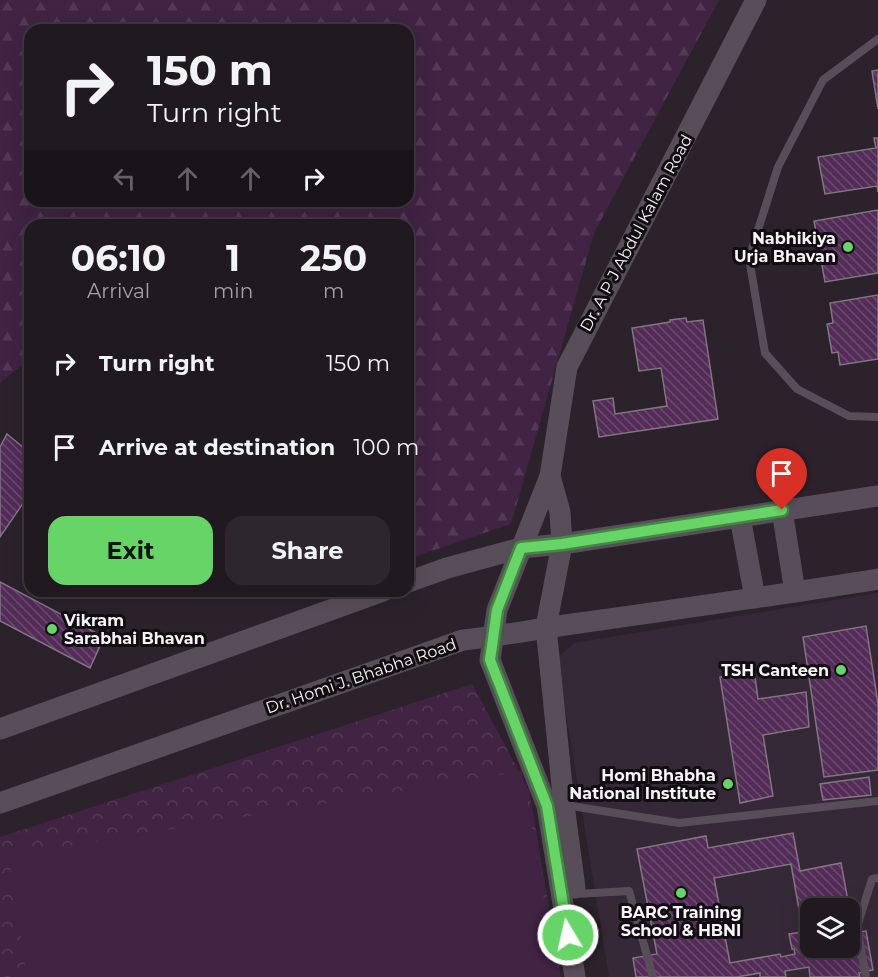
<!DOCTYPE html>
<style>
body{margin:0;font-family:Montserrat,sans-serif;background:#2d272d;color:#f1f3f6;height:100vh;display:flex;flex-direction:column;font-size:22px;white-space:nowrap}
*{box-sizing:border-box;margin:0}
p{font-size:20px;color:#a2a1a5}
.icon{flex:none;width:33px;height:33px;fill:none;stroke:currentColor;stroke-width:2;stroke-linecap:round;stroke-linejoin:round}
.map{position:relative;flex:1;overflow:hidden}
.panel{position:absolute;left:24px;top:219px;width:390px;height:378px;display:flex;flex-direction:column;background:#201a20;border-radius:18px;box-shadow:0 6px 24px #0002,0 0 0 2px #3d383e}
.panel>*{flex:none}
.banner{position:absolute;left:24px;top:24px;width:390px;height:183px;border-radius:18px;box-shadow:0 6px 24px #0002,0 0 0 2px #3d383e;background:#201a20;color:#f1f3f6;overflow:hidden}
.fabs{position:absolute;left:800px;top:898px;display:grid;gap:12px}
.fabs a{display:grid;place-items:center;width:60px;height:60px;border-radius:12px;background:#201a20;box-shadow:0 6px 24px #0002,0 0 0 2px #3d383e;font-size:30px}
.pin{position:absolute;display:grid;place-items:center;width:51px;height:51px;color:#fff;margin:-62px -26px;border-radius:50% 50% 50% 0;rotate:-45deg;box-shadow:0 0 6px #0007}
.pin .icon{rotate:45deg}
.me{position:absolute;width:66px;margin:-33px;rotate:351deg;stroke-linejoin:round;filter:drop-shadow(0 0 4px #0008)}
.turn{display:flex;align-items:center;gap:21px;height:126px;padding:0 24px;font-size:27px}
.turn .icon{width:78px;height:78px;stroke-width:2.5}
.turn b{display:block;font-size:42px;line-height:51px}
.lanes{display:flex;align-items:center;height:57px;padding:0 24px;background:#0003;justify-content:center;gap:30px;direction:ltr}
.lanes .off{opacity:.35}
.eta{display:flex;justify-content:space-evenly;align-items:center;height:102px;text-align:center}
.eta b{font-size:36px;font-weight:700;line-height:42px}
.cta{display:flex;gap:12px;margin-top:auto;padding:12px 24px}
.cta a{flex:1;height:69px;border-radius:18px;background:#66d466;color:#111;font-size:24px;font-weight:700;line-height:69px;text-align:center}
.cta a+a{background:#2d272d;color:#f1f3f6}
ul{padding:0;list-style:none}
li{display:flex;align-items:center;gap:18px;height:84px;padding:0 24px}
li div{flex:1}
li b{display:block;font-size:22px}
li em{font-style:normal}
.map>svg:first-child{display:block}
</style>
<div class="map">
<svg width="878" height="977" viewBox="0 0 878 977">
<defs>
<pattern id="forest-firs" width="22" height="20" patternUnits="userSpaceOnUse" patternTransform="scale(1.5)"><rect width="22" height="20" fill="#412344"/><path d="M5 1l3.5 6h-7zM16 11l3.5 6h-7z" fill="#543956"/></pattern>
<pattern id="park-crowns" width="20" height="18" patternUnits="userSpaceOnUse" patternTransform="scale(1.5)"><rect width="20" height="18" fill="#412344"/><path d="M2 6a3 3 0 1 1 6 0M12 15a3 3 0 1 1 6 0" fill="none" stroke="#543956"/></pattern>
<pattern id="building-back-hatch" width="6" height="6" patternUnits="userSpaceOnUse" patternTransform="scale(1.5)"><rect width="6" height="6" fill="#542c58"/><path d="M-1 5l2 2M0 0l6 6M5-1l2 2" fill="none" stroke="#6d4b71"/></pattern>
</defs>
<rect width="100%" height="100%" fill="#2b222b"/>
<path fill="#362937" fill-rule="evenodd" d="M 878,593 L 878,977 L 609,977 L 557,658 L 574,643 ZM 810,909 L 849,909 L 849,948 L 810,948 Z"/>
<path fill="url(#forest-firs)" fill-rule="evenodd" d="M 0,0 L 719,0 L 594,233 L 511,524 L 408,559 L 408,225 L 30,225 L 30,379 L 21,366 L 0,383 ZM 30,30 L 408,30 L 408,201 L 30,201 Z"/>
<polygon fill="url(#park-crowns)" points="472,684 529,790 561,977 0,977 0,837"/>
<polygon fill="#412344" points="522,771 557,977 27,977 9,856"/>
<g fill="url(#building-back-hatch)" stroke="#817782" stroke-width="1.5" fill-rule="evenodd">
<polygon points="878,70 878,109 872,71"/>
<polygon points="874,138 878,138 878,192 877,186 825,194 818,157 876,148"/>
<polygon points="878,210 878,273 825,282 814,221"/>
<polygon points="878,295 878,359 840,365 838,352 832,353 827,324 833,323 830,303"/>
<polygon points="686,318 687,322 703,320 718,419 599,437 593,401 613,398 615,414 667,406 661,368 639,371 632,328 670,322 670,320"/>
<polygon points="7,434 30,453 30,493 0,537 0,447"/>
<polygon points="0,582 104,637 90,668 0,621"/>
<polygon points="866,626 878,704 878,770 824,777 803,637"/>
<polygon points="754,670 758,699 806,692 809,727 763,735 773,796 740,803 720,677"/>
<polygon points="869,777 871,795 823,800 820,784"/>
<path d="M 793,833 L 800,871 L 841,863 L 854,933 L 866,931 L 873,970 L 859,973 L 860,977 L 810,977 L 809,967 L 785,971 L 786,977 L 760,977 L 760,973 L 737,977 L 636,977 L 633,958 L 657,954 L 637,849 L 706,836 L 708,848 ZM 791,864 L 803,932 L 789,934 L 792,949 L 794,949 L 795,954 L 781,957 L 780,954 L 730,963 L 714,878 ZM 810,909 L 849,909 L 849,948 L 810,948 Z"/>
</g>
<g fill="none" stroke-linecap="round" stroke-linejoin="round">
<g stroke="#584e59" stroke-width="8">
<polyline points="878,39 823,80 778,167 749,258 765,353 797,389 849,416 878,417"/>
<polyline points="565,805 679,823 878,801"/>
<polyline points="576,894 629,891 653,977"/>
<polyline points="866,977 857,927 872,879 878,878"/>
</g>
<g stroke="#584e59" stroke-width="21">
<polyline points="550,476 560,512 562,544 546,627 564,805 575,888"/>
<polyline points="782,510 795,592"/>
<polyline points="740,517 755,598"/>
<polyline points="408,582 447,568 521,548 562,544 878,496"/>
<polyline points="0,729 383,591"/>
<path d="M 0,803 L 463,640 C 502,636 541,628 580,623 C 679,609 779,595 878,579"/>
<polyline points="575,977 547,806 490,660 497,610 550,476 567,367 756,0"/>
</g>
</g>
<g fill="none" stroke-linecap="round" stroke-linejoin="round">
<defs>
<polyline id="route" points="568,935 547,806 490,660 497,610 521,548 562,544 782,510"/>
</defs>
<use href="#route" stroke="#428a42" stroke-width="15"/>
<use href="#route" stroke="#66d466" stroke-width="10"/>
</g>
<g fill="#66d466" stroke="#110d11" stroke-width="2">
<circle cx="848" cy="247" r="6"/>
<circle cx="52" cy="629" r="6"/>
<circle cx="841" cy="670" r="6"/>
<circle cx="728" cy="784" r="6"/>
<circle cx="681" cy="893" r="6"/>
</g>
<g text-anchor="middle" dominant-baseline="central" stroke-width="6" stroke-linejoin="round" paint-order="stroke">
<g font-size="16" fill="#f8f2f9" stroke="#110d11">
<text transform="translate(636 233) rotate(-62)">Dr. A P J Abdul Kalam Road</text>
<text transform="translate(361 676) rotate(-19)">Dr. Homi J. Bhabha Road</text>
</g>
<g font-size="16" font-weight="bold" fill="#f8f2f9" stroke="#110d11" text-anchor="end">
<text x="836" y="238">Nabhikiya<tspan x="836" dy="18">Urja Bhavan</tspan></text>
<text x="64" y="620" text-anchor="start">Vikram<tspan x="64" dy="18">Sarabhai Bhavan</tspan></text>
<text x="829" y="670">TSH Canteen</text>
<text x="716" y="775">Homi Bhabha<tspan x="716" dy="18">National Institute</tspan></text>
<text x="681" y="912" text-anchor="middle">BARC Training<tspan x="681" dy="18">School &amp; HBNI</tspan></text>
</g>
</g>
</svg>
<div class="fabs">
<a><svg class="icon" aria-label="layers" viewBox="0 0 24 24"><path d="M12 4l9 5-9 5-9-5zM3 14l9 5 9-5"/></svg></a>
</div>
<div class="pin" style="left:782px;top:510px;background:#d93025"><svg class="icon" aria-label="arrive" viewBox="0 0 24 24"><path d="M6 21V4h12l-3 4 3 4H6"/></svg></div>
<svg class="me" style="left:568px;top:935px" viewBox="-20 -20 40 40"><circle r="17" fill="#66d466" stroke="#fff" stroke-width="3"/><path d="M0-11L8 9 0 5-8 9z" fill="#fff"/></svg>
<div class="banner">
<div class="turn"><svg class="icon" aria-label="right" viewBox="0 0 24 24"><path d="M7 20v-9h11M14 6l5 5-5 5"/></svg><div><b>150 m</b>Turn right</div></div>
<div class="lanes"><svg class="icon off" aria-label="left" viewBox="0 0 24 24"><path d="M17 20v-9H6M10 6l-5 5 5 5"/></svg><svg class="icon off" aria-label="ahead" viewBox="0 0 24 24"><path d="M12 20V5M6 11l6-6 6 6"/></svg><svg class="icon off" aria-label="ahead" viewBox="0 0 24 24"><path d="M12 20V5M6 11l6-6 6 6"/></svg><svg class="icon" aria-label="right" viewBox="0 0 24 24"><path d="M7 20v-9h11M14 6l5 5-5 5"/></svg></div>
</div>
<section class="panel">
<div class="eta">
<div><b>06:10</b><p>Arrival</p></div>
<div><b>1</b><p>min</p></div>
<div><b>250</b><p>m</p></div>
</div>
<ul>
<li><svg class="icon" aria-label="right" viewBox="0 0 24 24"><path d="M7 20v-9h11M14 6l5 5-5 5"/></svg><div><b>Turn right</b></div><em>150 m</em></li>
<li><svg class="icon" aria-label="arrive" viewBox="0 0 24 24"><path d="M6 21V4h12l-3 4 3 4H6"/></svg><div><b>Arrive at destination</b></div><em>100 m</em></li>
</ul>
<div class="cta"><a>Exit</a><a>Share</a></div>
</section>
</div>
